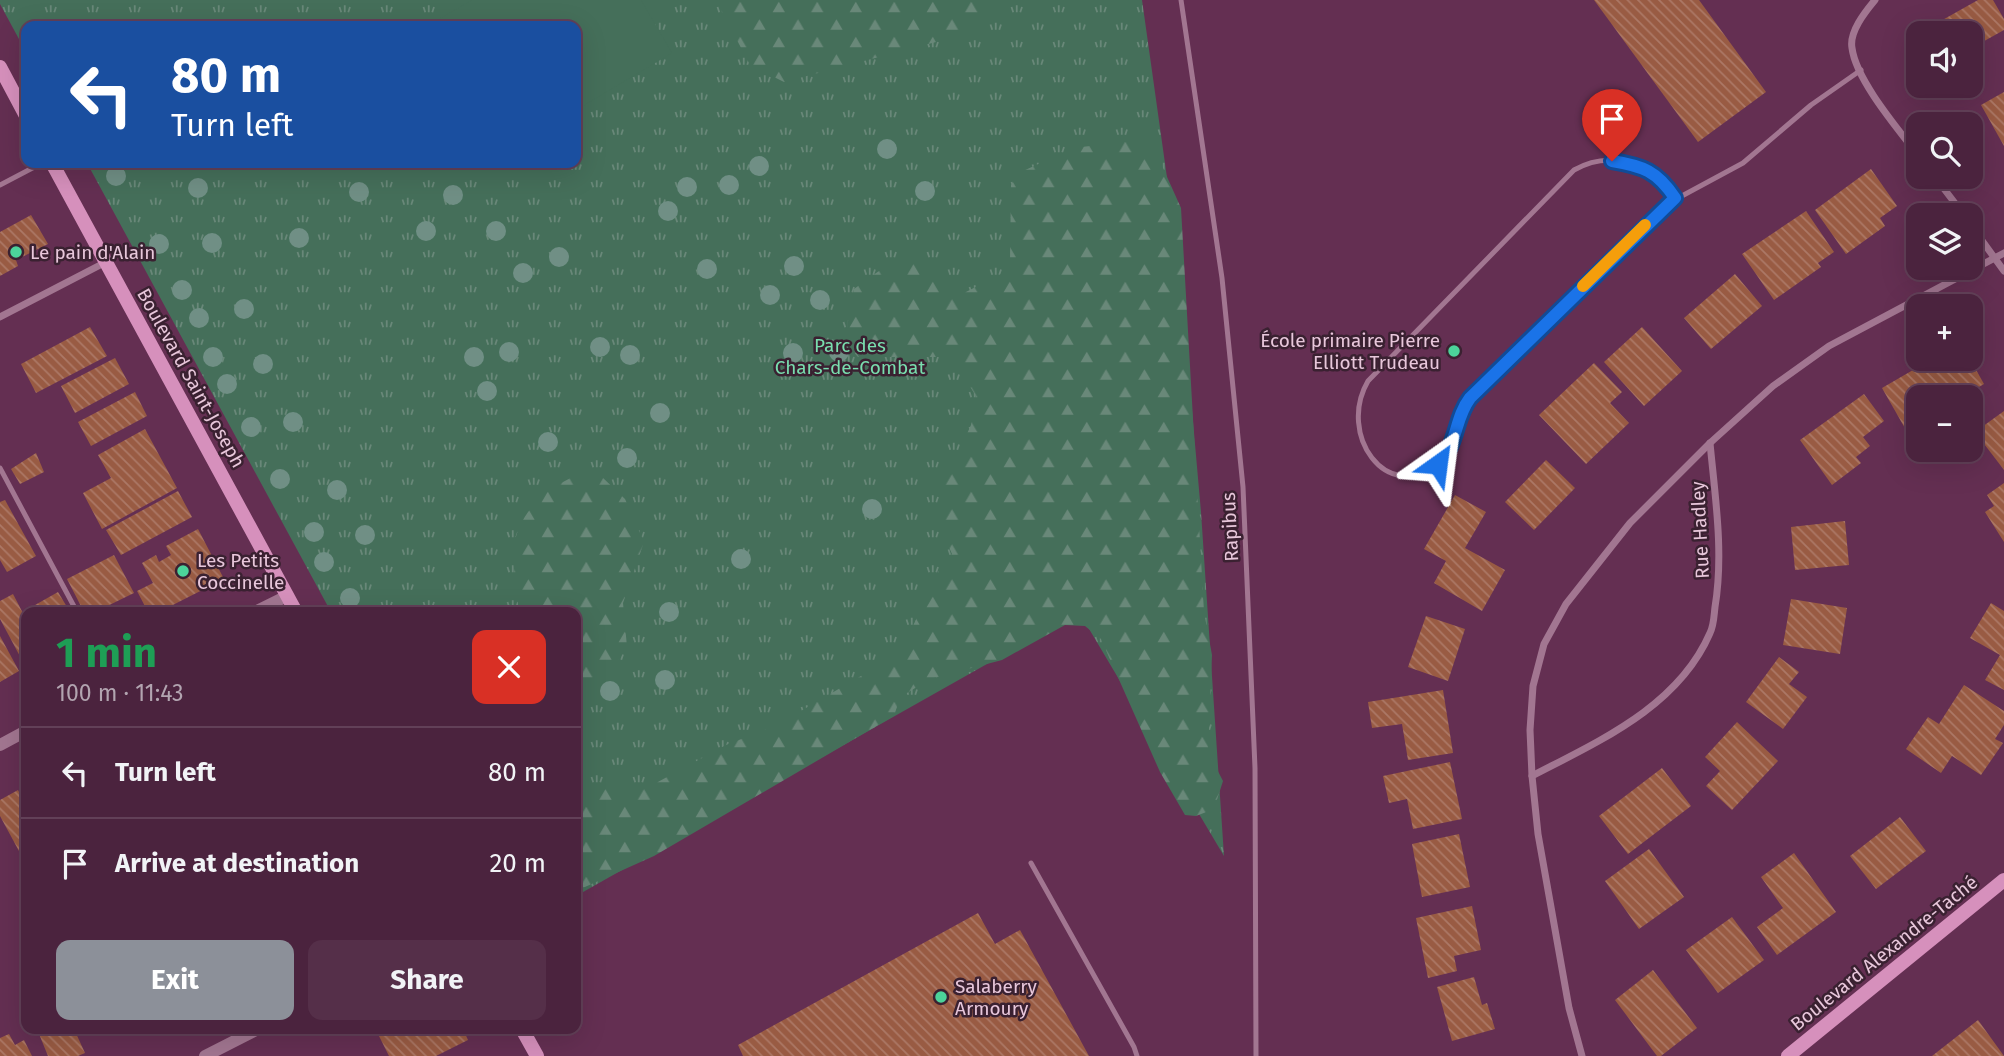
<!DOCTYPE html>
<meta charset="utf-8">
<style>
body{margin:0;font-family:"Fira Sans",sans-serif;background:#552f49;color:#f1f3f6;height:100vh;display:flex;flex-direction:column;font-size:26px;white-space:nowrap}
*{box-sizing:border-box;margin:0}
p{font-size:23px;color:#b2a4b0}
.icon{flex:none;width:38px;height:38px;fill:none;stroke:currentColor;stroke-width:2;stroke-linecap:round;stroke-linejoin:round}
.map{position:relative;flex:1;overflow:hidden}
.drawer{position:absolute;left:21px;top:607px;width:560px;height:427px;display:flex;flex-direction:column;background:#4b233e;border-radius:14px;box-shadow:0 7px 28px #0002,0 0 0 2px #624058}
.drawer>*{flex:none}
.banner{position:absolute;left:21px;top:21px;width:560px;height:147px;border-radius:14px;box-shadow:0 7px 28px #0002,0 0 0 2px #624058;background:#1a4fa0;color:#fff;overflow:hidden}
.tools{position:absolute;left:1906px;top:21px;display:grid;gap:14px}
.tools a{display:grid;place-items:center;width:77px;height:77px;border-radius:14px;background:#4b233e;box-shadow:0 7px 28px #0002,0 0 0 2px #624058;font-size:35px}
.pin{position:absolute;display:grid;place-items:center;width:60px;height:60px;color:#fff;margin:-72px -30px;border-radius:50% 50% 50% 0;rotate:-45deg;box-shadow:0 0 7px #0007}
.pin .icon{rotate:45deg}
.me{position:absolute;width:77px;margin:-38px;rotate:31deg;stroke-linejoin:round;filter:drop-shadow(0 0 5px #0008)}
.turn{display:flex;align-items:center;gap:24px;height:147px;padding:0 35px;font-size:32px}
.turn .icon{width:91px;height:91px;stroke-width:2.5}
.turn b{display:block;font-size:49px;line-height:60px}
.round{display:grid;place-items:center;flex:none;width:74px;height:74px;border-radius:14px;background:#552f49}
.headline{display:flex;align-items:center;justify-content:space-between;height:119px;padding:0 35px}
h1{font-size:42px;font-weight:700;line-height:52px;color:#1e9e55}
.cta{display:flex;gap:14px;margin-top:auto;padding:14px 35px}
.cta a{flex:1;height:80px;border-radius:14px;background:#8c9099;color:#fff;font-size:28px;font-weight:700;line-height:80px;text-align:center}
.cta a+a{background:#552f49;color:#f1f3f6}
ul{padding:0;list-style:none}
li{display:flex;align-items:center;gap:21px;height:91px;padding:0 35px;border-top:2px solid #624058}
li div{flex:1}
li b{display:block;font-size:26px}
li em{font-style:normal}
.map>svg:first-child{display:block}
</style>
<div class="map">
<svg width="2004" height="1056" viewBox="0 0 2004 1056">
<defs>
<pattern id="grass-tufts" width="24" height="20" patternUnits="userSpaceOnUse" patternTransform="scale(1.75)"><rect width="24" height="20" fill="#456f5a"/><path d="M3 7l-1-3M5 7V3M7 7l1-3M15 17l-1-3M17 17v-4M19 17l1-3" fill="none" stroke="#698879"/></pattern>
<pattern id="forest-firs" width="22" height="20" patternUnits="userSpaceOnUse" patternTransform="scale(1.75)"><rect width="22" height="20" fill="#456f5a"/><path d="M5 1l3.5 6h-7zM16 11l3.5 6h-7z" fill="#698879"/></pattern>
<pattern id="building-back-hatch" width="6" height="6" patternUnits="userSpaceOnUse" patternTransform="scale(1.75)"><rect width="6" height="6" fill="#995b43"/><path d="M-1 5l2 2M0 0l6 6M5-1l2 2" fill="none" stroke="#ac7866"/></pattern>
</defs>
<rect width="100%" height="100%" fill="#642f52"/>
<polygon fill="url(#grass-tufts)" points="0,0 1142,0 1179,263 1201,512 1224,856 1079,612 576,896 576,612 331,612 87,163 576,163 576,26 26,26 26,52 0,4"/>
<g fill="url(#forest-firs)">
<polygon points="716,0 996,0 955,37 784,82 750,65"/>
<path d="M 1150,139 L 1181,208 L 1204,612 L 1212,655 L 1208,752 L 1223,781 L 1214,809 L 1196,816 L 1185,815 L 1160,772 L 1101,639 L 1085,626 L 1065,625 L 1002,660 L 930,679 L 902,696 L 892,717 L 654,856 L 576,891 L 576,784 L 656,783 L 726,745 L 775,726 L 873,669 L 906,641 L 941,566 L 952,554 L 940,527 L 939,495 L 971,425 L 976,396 L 951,357 L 858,357 C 840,337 850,313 854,289 C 885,268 901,247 938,271 C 947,276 954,287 962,294 L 1003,273 L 1010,261 L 1011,185 L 1021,172 L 1073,148 Z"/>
<path d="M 585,473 L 602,477 L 625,499 L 644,542 L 623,603 L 627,647 L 602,686 L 576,710 L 576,612 L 519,612 C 517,592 512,568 514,547 C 518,511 552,482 585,473 Z"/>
</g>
<polygon fill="#456f5a" points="472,0 641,0 672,53 576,110 576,26 427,26"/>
<g fill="url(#building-back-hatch)">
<polygon points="1594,0 1699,0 1766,92 1698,142"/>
<polygon points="1978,0 1993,0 2004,19 2004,30 1970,49 1970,33 1934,33 1930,27"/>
<polygon points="2004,92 2004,146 1981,105"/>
<polygon points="1871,169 1897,206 1880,218 1885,226 1846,254 1815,210"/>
<polygon points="1806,211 1834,252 1818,263 1821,267 1774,300 1742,254"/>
<polygon points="31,215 48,244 16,260 18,266 0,276 0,232"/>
<polygon points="1735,274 1762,306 1711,349 1684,318"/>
<polygon points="90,327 107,356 36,393 21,364"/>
<polygon points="1642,327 1682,371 1644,406 1604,362"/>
<polygon points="115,358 129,384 75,413 61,386"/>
<polygon points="1932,359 1970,359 1984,384 1962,397 1918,397 1918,423 1906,430 1882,388"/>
<polygon points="1594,363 1622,392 1610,403 1629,423 1586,464 1539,415"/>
<polygon points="135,392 147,416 91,446 78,422"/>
<polygon points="1864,394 1884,421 1863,437 1870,446 1856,457 1861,463 1832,485 1800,440"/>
<polygon points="2004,411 2004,470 1975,432"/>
<polygon points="145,429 177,488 102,529 83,493 111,478 98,455"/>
<polygon points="36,453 44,472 20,484 11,469"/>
<polygon points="1546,460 1575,488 1534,530 1505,502"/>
<polygon points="2004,483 2004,542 1985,512 1994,506 1987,495"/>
<polygon points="178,491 192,517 121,555 106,530"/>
<polygon points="1455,495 1486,512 1465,548 1505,570 1482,611 1434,583 1446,561 1424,549"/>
<polygon points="5,500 36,556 7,572 0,560 0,502"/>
<polygon points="1845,521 1849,565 1795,570 1791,527"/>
<polygon points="198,529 224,579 159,612 148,612 137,591 153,583 142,563 156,555 159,562 171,555 166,546"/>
<polygon points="114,555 134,593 95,612 84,612 67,579"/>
<polygon points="58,592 70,612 30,612 28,609"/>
<polygon points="13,594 26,619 26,661 23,662 0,619 0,601"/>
<polygon points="1791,599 1847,608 1840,654 1783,645"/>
<polygon points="1991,603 2004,611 2004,690 1985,680 2000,655 1970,638"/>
<polygon points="1426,616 1465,629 1448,681 1408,667"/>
<polygon points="0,636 19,671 0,682"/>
<polygon points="1779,657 1799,672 1789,684 1807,697 1783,729 1746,702"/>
<polygon points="1964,685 2004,711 2004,725 1995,739 2003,743 1981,775 1952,756 1941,773 1906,749 1928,717 1939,724"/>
<polygon points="1443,690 1453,753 1408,760 1402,724 1372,728 1368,702"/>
<polygon points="1737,722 1778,761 1732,810 1706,786 1720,771 1705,757"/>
<polygon points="1450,762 1462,819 1413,829 1407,799 1389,803 1383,776"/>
<polygon points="1662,768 1691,806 1628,854 1599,816"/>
<polygon points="18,790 26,806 26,864 0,816 0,800"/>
<polygon points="1900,817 1926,851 1876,889 1850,856"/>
<polygon points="1459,834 1470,887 1422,897 1412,844"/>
<polygon points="1649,849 1684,897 1639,929 1605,881"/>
<polygon points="1794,853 1836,912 1777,955 1757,927 1783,908 1761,877"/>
<polygon points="1472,906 1481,950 1454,956 1457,971 1428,978 1416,918"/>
<polygon points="978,913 995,944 1020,930 1089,1056 743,1056 738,1045"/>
<polygon points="1732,917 1764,960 1718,993 1686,950"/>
<polygon points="1653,970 1697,1028 1661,1056 1657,1056 1615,1000"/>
<polygon points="1474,977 1482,1005 1487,1003 1495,1029 1452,1041 1437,987"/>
<polygon points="1978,1020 2004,1056 1932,1056"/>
<polygon points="37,1029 74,1029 85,1053 78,1056 48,1056"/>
<polygon points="382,1029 463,1029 468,1040 436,1056 389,1056 377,1032"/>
<polygon points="9,1034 15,1045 24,1040 32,1056 0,1056 0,1038"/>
</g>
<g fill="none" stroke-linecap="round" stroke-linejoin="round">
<g stroke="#a27691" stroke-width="5">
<polyline points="1181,0 1222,278 1243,487 1255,768 1256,1056"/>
<polyline points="0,185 42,163"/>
<path d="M 1675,198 C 1652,164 1611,149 1574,170 L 1368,381 C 1337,434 1386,505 1438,464 C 1459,447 1455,418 1470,398 L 1667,204 L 1743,163 L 1811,105 L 1861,70"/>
<polyline points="0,468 77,612"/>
<polyline points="1031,863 1134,1047 1137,1056"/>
</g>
<g stroke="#a27691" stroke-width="7">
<path d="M 1875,0 C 1865,12 1849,32 1852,48 C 1856,80 1898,129 1918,155"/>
<polyline points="1935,177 1964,215"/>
<polyline points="1970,224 2004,271"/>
<polyline points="0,317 106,262"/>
<path d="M 1532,776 C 1599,741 1678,707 1710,633 C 1714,625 1714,615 1715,607 C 1724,553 1715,496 1710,443"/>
<polyline points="1582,1056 1569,1008 1538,834 1532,776 1530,730 1533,686 1544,644 1566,604 1630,523 1710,443 1773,386 1829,346 2004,253"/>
</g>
<g stroke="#a27691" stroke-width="12">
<polyline points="255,612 287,596"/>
<polyline points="0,745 26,731"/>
<polyline points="205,1056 258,1029"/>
</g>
<g stroke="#d690bc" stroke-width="14">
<polyline points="0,67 26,116"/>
<polyline points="52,163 296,612"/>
<polyline points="522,1029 537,1056"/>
<polyline points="1788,1056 2004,880"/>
</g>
</g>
<g fill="#708f85">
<circle cx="887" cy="149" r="10"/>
<circle cx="759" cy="166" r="10"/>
<circle cx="116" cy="176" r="10"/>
<circle cx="729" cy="185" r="10"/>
<circle cx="687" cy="187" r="10"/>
<circle cx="198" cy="188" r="10"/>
<circle cx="925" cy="191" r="10"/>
<circle cx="359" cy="192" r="10"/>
<circle cx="453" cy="195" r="10"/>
<circle cx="668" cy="211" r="10"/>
<circle cx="426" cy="231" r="10"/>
<circle cx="496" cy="231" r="10"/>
<circle cx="299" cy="238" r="10"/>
<circle cx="212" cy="243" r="10"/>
<circle cx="159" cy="244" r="10"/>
<circle cx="559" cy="257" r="10"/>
<circle cx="794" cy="266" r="10"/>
<circle cx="707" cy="269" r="10"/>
<circle cx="523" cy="273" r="10"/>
<circle cx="182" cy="290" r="10"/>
<circle cx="770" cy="295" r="10"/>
<circle cx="820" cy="300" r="10"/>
<circle cx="244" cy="309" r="10"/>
<circle cx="199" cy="318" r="10"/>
<circle cx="600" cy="347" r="10"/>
<circle cx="509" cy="352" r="10"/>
<circle cx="839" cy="352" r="10"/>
<circle cx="793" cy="353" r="10"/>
<circle cx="630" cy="355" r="10"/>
<circle cx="213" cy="357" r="10"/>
<circle cx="474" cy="357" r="10"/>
<circle cx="263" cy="364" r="10"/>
<circle cx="227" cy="384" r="10"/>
<circle cx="487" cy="391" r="10"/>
<circle cx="660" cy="413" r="10"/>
<circle cx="293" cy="422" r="10"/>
<circle cx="251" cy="427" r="10"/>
<circle cx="548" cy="442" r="10"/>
<circle cx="627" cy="458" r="10"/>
<circle cx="280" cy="479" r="10"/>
<circle cx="337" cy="490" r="10"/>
<circle cx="872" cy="509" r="10"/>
<circle cx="314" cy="532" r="10"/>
<circle cx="365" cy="535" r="10"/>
<circle cx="741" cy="559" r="10"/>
<circle cx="324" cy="562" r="10"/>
<circle cx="350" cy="598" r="10"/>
<circle cx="669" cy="612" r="10"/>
<circle cx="665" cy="680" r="10"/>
<circle cx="610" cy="691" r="10"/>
</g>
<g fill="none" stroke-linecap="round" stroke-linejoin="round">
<defs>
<path id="route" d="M 1438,464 C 1458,445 1454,419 1470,398 L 1675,198 C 1657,171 1643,166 1612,161"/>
</defs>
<use href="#route" stroke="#114b97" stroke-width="18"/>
<use href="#route" stroke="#1a73e8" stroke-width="12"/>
<polyline stroke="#f59e0b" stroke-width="12" points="1583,286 1645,225"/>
</g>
<g fill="#4cd39a" stroke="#3a2131" stroke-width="2.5">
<circle cx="16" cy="252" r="7"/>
<circle cx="1454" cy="351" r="7"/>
<circle cx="183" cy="571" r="7"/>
<circle cx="941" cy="997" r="7"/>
</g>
<g text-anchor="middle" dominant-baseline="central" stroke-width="5" stroke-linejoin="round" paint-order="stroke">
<g font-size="19" fill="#e8c7db" stroke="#3a2131" text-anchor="start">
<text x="30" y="252">Le pain d'Alain</text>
<text x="1440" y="340" text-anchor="end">École primaire Pierre<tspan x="1440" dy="22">Elliott Trudeau</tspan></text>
<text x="197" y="560">Les Petits<tspan x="197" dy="22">Coccinelle</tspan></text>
<text x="955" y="986">Salaberry<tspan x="955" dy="22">Armoury</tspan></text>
</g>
<g font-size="19" fill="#79deae" stroke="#3a2131">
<text x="850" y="345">Parc des<tspan x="850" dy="22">Chars-de-Combat</tspan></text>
</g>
<g font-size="19" fill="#e8c7db" stroke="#3a2131">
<text transform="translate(191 378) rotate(61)">Boulevard Saint-Joseph</text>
<text transform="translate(1230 527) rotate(-93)">Rapibus</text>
<text transform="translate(1700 530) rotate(-93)">Rue Hadley</text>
<text transform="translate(1884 953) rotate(-39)">Boulevard Alexandre-Taché</text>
</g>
</g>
</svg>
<div class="tools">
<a><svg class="icon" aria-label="sound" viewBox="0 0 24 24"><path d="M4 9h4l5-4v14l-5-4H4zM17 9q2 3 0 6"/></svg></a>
<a><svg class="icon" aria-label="search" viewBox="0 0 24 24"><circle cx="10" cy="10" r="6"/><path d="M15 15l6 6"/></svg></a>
<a><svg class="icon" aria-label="layers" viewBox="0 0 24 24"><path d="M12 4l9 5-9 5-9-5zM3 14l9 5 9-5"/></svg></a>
<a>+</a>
<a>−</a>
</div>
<div class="pin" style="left:1612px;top:161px;background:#d93025"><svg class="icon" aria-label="arrive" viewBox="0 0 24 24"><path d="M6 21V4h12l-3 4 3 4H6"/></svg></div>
<svg class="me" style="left:1438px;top:464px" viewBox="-20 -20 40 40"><path d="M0-17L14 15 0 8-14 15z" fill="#1a73e8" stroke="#fff" stroke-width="4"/></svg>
<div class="banner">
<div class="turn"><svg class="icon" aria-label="left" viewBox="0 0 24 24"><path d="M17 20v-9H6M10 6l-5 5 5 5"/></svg><div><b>80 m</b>Turn left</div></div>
</div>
<section class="drawer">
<div class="headline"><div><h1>1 min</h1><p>100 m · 11:43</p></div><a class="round" style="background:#d93025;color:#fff"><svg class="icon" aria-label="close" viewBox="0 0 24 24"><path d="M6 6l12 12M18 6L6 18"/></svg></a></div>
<ul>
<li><svg class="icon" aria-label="left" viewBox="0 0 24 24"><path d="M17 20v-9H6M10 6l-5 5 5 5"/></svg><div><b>Turn left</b></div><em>80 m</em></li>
<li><svg class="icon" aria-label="arrive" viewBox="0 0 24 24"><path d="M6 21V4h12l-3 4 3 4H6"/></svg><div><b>Arrive at destination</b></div><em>20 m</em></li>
</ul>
<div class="cta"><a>Exit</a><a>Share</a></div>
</section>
</div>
